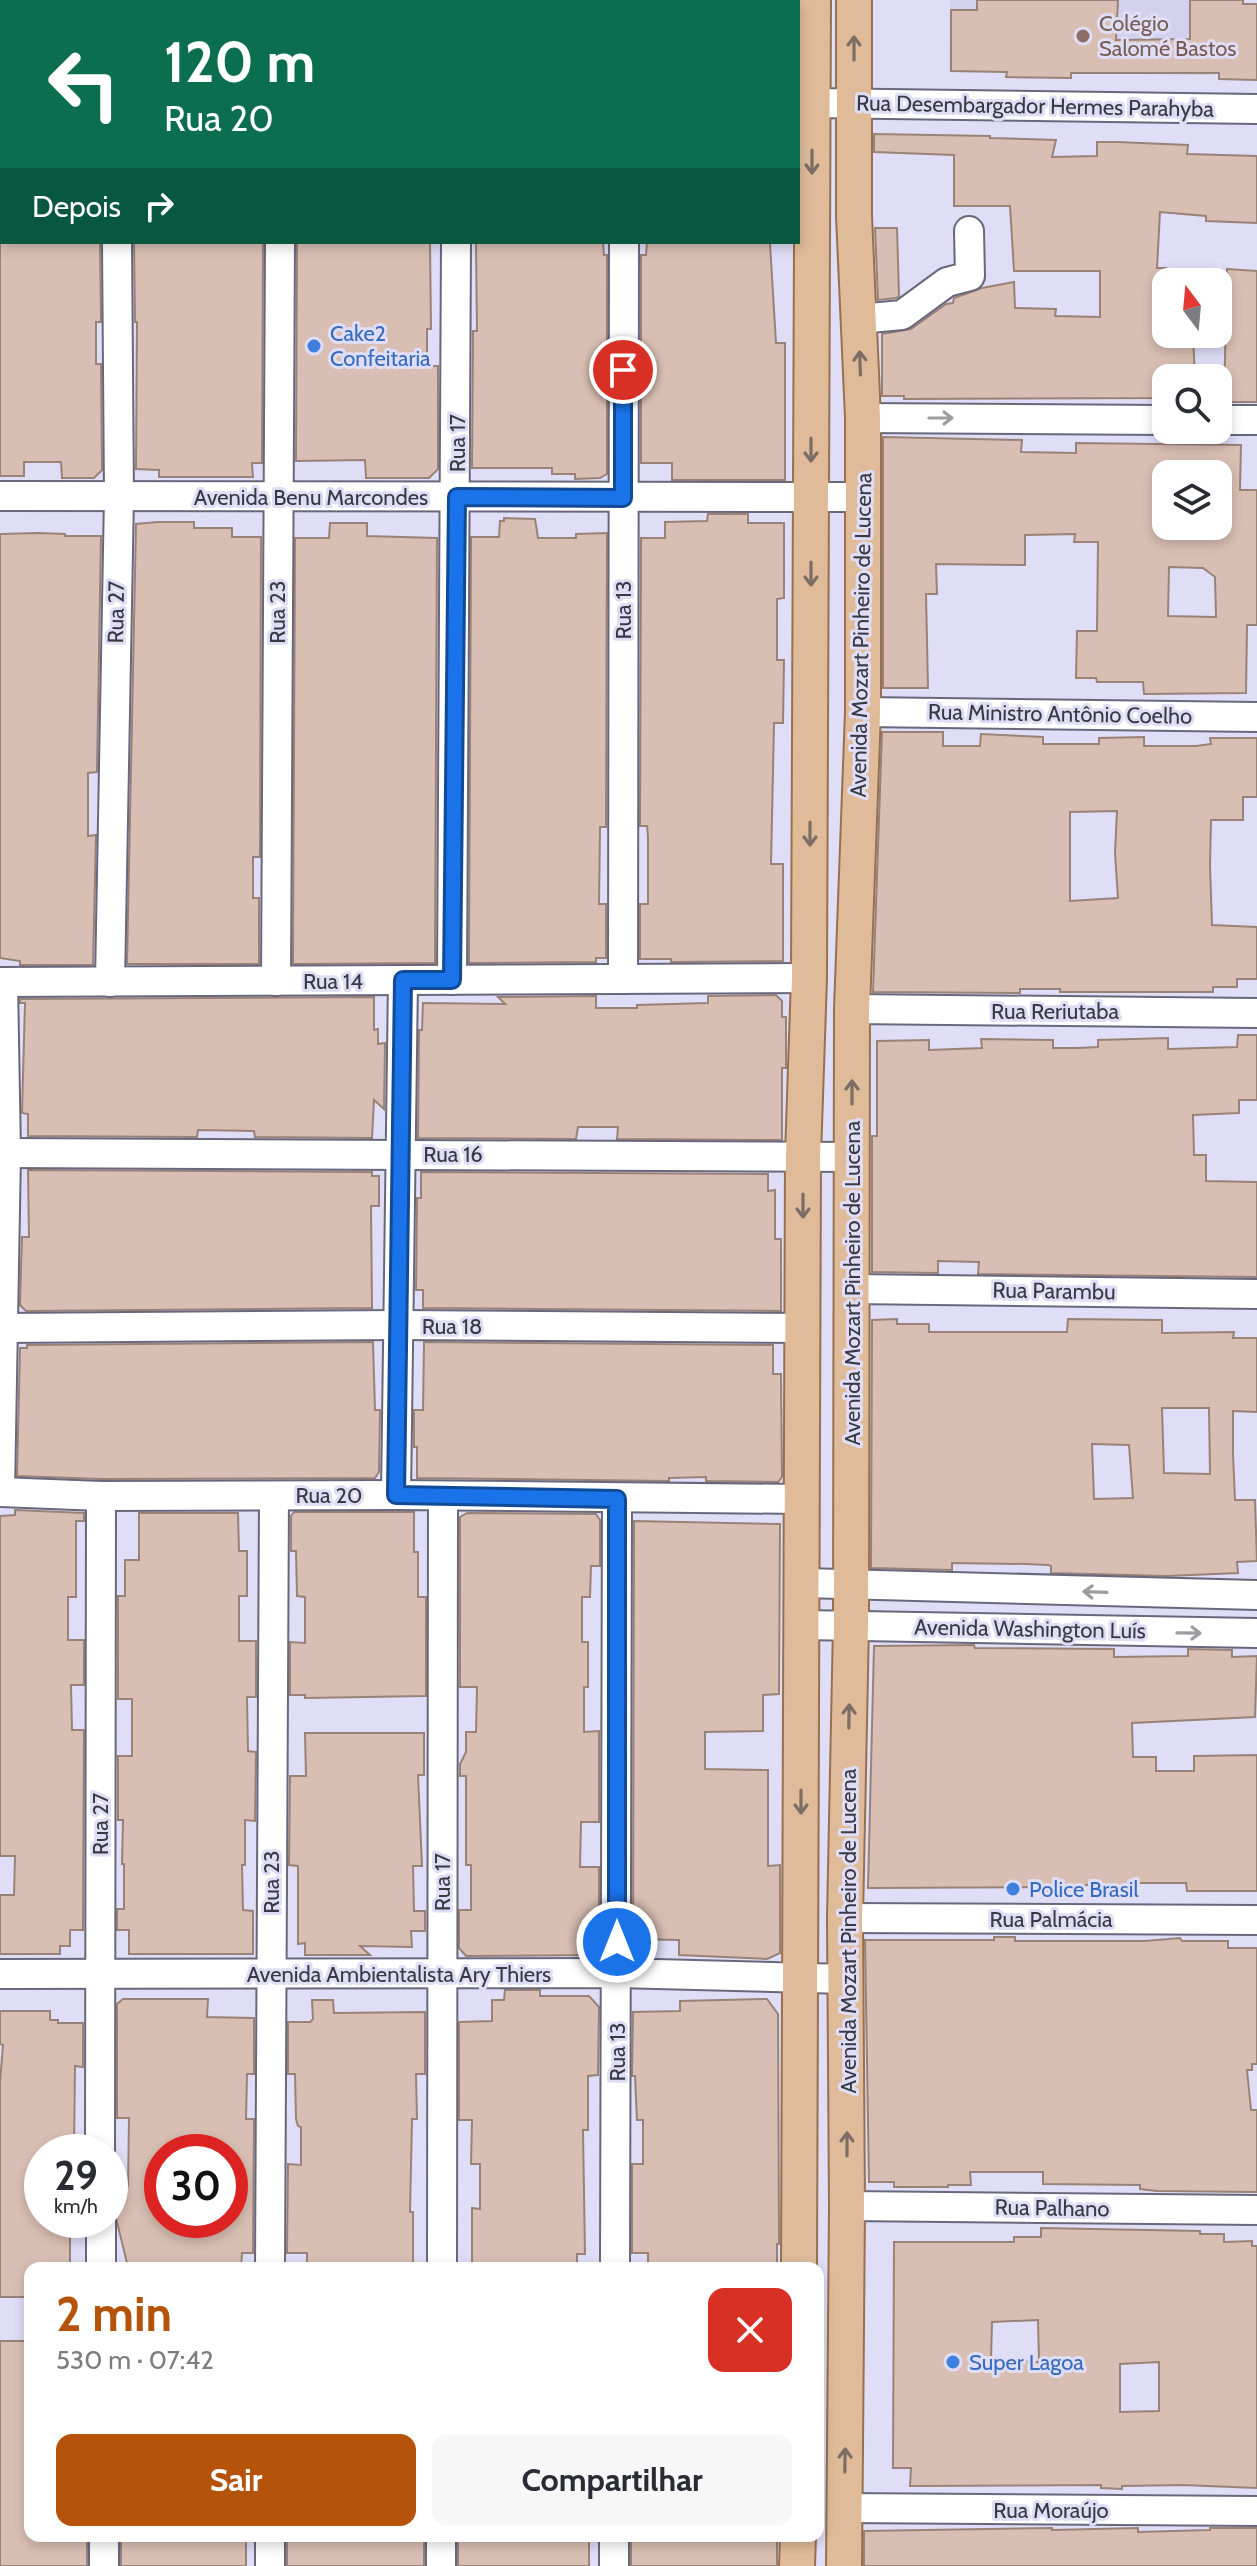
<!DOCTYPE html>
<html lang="pt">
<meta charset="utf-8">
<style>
body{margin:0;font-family:Cabin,sans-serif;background:#f7f7f7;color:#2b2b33;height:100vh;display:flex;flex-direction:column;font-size:30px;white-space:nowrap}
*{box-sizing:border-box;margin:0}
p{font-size:26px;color:#7c7c81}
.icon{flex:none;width:44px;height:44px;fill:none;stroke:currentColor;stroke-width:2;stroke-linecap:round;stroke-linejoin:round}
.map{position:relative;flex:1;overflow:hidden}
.drawer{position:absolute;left:24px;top:2262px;width:800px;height:280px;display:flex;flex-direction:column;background:#fff;border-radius:16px;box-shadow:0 4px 12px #0003}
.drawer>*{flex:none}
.guide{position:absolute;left:0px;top:0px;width:800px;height:244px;box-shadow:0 4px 12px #0003;background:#0b6e4f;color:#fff;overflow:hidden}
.needle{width:52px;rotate:344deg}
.tools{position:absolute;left:1152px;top:268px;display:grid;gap:16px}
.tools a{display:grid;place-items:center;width:80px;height:80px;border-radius:16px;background:#fff;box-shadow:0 4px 12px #0003;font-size:40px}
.speed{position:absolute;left:24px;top:2134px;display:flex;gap:16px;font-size:40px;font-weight:700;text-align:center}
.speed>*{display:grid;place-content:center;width:104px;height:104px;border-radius:50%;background:#fff;box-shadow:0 4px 12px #0003;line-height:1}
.speed small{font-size:20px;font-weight:400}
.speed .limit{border:12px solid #d22;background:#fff;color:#111}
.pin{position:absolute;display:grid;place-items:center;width:68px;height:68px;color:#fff;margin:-34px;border:4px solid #fff;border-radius:50%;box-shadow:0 2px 8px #0007}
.me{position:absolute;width:88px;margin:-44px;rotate:0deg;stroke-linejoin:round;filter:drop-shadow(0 0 6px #0008)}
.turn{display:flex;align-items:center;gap:28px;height:168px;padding:0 32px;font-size:36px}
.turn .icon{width:104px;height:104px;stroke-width:2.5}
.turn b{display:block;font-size:56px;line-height:68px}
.then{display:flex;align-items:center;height:76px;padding:0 32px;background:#0003;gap:16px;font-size:30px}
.round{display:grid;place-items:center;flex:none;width:84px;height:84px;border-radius:16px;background:#f7f7f7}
.head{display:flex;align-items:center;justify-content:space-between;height:136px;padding:0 32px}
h1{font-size:48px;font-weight:800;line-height:60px;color:#b45309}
.primary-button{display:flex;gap:16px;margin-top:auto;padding:16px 32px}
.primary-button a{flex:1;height:92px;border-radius:16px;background:#b45309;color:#fff;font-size:32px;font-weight:800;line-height:92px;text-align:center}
.primary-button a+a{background:#f7f7f7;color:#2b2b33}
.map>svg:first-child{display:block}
</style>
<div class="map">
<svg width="1257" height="2566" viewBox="0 0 1257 2566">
<rect width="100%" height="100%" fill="#e0def7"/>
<polygon fill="#d4d1ef" points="950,0 1219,0 1214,75 949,72"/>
<g fill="#d9bfb3" stroke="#998277" stroke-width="2" fill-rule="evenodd">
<polygon points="977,0 1118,0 1116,40 1190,39 1190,0 1243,0 1243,4 1257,4 1257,80 1219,79 1219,73 1071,73 1071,78 1006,77 1007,72 951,71 951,10 977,10"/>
<polygon points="874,134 990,136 990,138 1056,140 1052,157 1097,156 1097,142 1117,142 1188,145 1187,154 1257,156 1257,223 1206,221 1206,216 1160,212 1157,268 1166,268 1166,334 1193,334 1195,378 1166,378 1166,398 904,399 904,396 882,396 882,334 911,329 946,304 953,303 954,298 982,288 1014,282 1015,308 1056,309 1055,316 1100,317 1100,271 1014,271 1010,206 954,206 954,155 874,152"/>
<polygon points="875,228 897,228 899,296 896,298 878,300"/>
<polygon points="0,242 100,242 101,322 96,322 96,364 101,364 102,470 94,478 62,478 61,462 24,462 24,476 0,476"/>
<polygon points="134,242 263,242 262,463 252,463 253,477 159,477 159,470 136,469 137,322 135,322"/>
<polygon points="297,242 430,242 431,329 427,329 427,366 438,366 438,469 429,478 366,478 365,460 296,461"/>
<polygon points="476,242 603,242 604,255 607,255 607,474 600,478 575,479 575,474 552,474 552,468 472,468 473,331 477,331"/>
<polygon points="647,242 768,242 770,244 776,343 785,343 785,480 672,480 672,463 641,463 641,255 646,255"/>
<polygon points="1227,269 1257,271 1257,402 1224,402"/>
<path d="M 883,437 L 1022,440 L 1021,452 L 1076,453 L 1076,443 L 1241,445 L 1240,490 L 1257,490 L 1257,625 L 1247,625 L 1246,693 L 1144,694 L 1143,682 L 1097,682 L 1096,678 L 1076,678 L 1077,631 L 1097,631 L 1098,542 L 1074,542 L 1075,534 L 1025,535 L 1025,565 L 936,564 L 937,594 L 926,594 L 928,688 L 883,688 ZM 1166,474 L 1218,474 L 1218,526 L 1166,526 ZM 1169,567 L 1203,568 L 1215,577 L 1216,617 L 1168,616 Z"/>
<polygon points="708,514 748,514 748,523 784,523 784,598 777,599 777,660 784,660 783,723 774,723 771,864 783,864 783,961 671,962 671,959 640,959 640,904 648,904 648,837 647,826 640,826 641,538 665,538 665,522 707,521"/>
<polygon points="504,518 535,519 538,538 576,538 576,534 607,533 606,827 600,827 599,904 606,904 606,958 596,958 596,962 469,963 471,537 499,537 500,521 504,521"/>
<polygon points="158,522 194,522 194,528 232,528 232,537 261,537 260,857 253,857 253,898 259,898 259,964 127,964 136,524"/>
<polygon points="330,523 367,523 367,536 437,538 435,963 293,964 295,538 329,538"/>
<polygon points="39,533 65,534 65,536 101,536 97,772 88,773 88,836 96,835 93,965 20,965 20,961 0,958 0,534"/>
<path d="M 882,732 L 943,732 L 943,746 L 980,746 L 981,734 L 1043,737 L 1043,744 L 1099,744 L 1099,738 L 1144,737 L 1144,746 L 1196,746 L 1211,744 L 1210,738 L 1257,738 L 1257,797 L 1243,797 L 1243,820 L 1211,820 L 1210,866 L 1212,925 L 1257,927 L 1257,979 L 1237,979 L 1237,987 L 1213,987 L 1213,992 L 1060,992 L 1060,989 L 1020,989 L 1020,993 L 873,992 ZM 1117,811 L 1115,853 L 1118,898 L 1070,901 L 1070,812 Z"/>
<polygon points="776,995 782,1001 782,1017 786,1017 786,1068 782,1068 782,1140 617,1139 618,1127 578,1127 576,1139 418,1138 419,1030 422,1030 423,1003 505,1004 498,997 596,996 596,1008 637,1008 637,1005 708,1003 708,996"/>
<polygon points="374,997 374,1030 378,1029 378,1044 385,1043 384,1109 374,1100 372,1138 255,1137 254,1131 198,1130 197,1137 28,1136 28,1114 22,1113 25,1003 20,1003 20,999"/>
<polygon points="1238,1035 1257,1035 1257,1100 1239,1100 1239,1113 1193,1115 1194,1155 1206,1155 1206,1181 1257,1182 1257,1277 978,1274 979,1262 938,1261 938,1273 872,1272 872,1136 877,1136 877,1041 929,1040 929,1050 982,1048 981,1039 1053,1040 1053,1048 1077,1048 1098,1047 1098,1040 1168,1038 1168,1049 1237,1047"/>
<polygon points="28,1170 372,1172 372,1176 379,1176 379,1206 371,1206 372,1308 26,1311 20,1305 22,1237 29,1237"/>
<polygon points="421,1172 768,1174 768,1191 775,1190 775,1239 781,1239 781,1311 423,1308 423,1290 416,1290 417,1198 421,1198"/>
<path d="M 897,1319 L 897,1324 L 929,1324 L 929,1332 L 1067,1332 L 1068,1319 L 1162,1320 L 1162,1333 L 1234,1332 L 1233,1338 L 1257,1338 L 1257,1412 L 1233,1411 L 1233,1454 L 1235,1500 L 1255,1500 L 1257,1561 L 1237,1562 L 1238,1573 L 1167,1576 L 1051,1573 L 1051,1566 L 1048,1565 L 1026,1564 L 952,1563 L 952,1570 L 871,1568 L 872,1320 ZM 1162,1408 L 1209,1408 L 1210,1474 L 1164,1473 ZM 1092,1444 L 1129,1445 L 1133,1498 L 1094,1499 Z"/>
<polygon points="373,1342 375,1410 380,1410 379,1472 375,1478 101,1479 17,1476 20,1348 27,1348 27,1345"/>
<polygon points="424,1342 773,1345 773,1374 781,1374 782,1477 778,1482 706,1481 706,1477 669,1478 669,1481 417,1478 417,1447 414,1447 414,1410 423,1410"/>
<polygon points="15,1510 84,1513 84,1521 76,1521 76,1597 68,1597 68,1640 84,1640 84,1685 71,1685 72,1730 84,1730 83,1930 70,1930 70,1946 60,1946 60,1954 0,1954 0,1895 14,1895 15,1856 0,1856 0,1516 15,1515"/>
<polygon points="294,1512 414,1512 414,1552 418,1552 418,1597 426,1597 426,1696 305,1698 305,1695 290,1695 290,1642 305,1643 305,1597 297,1596 296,1551 291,1551 291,1516"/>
<polygon points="139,1513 238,1513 239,1551 247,1551 247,1596 239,1596 239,1641 256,1641 256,1697 247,1697 248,1751 256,1752 255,1821 245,1820 245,1865 242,1865 243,1910 253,1911 253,1954 129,1954 129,1930 117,1930 117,1909 124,1909 124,1864 122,1864 123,1820 118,1820 118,1756 132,1756 132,1699 118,1699 118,1596 125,1596 125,1560 139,1560"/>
<polygon points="467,1513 596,1514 600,1520 600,1566 591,1566 590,1597 582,1597 582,1642 588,1642 588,1687 584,1687 584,1732 599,1731 599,1822 581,1822 580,1867 599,1867 599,1955 466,1956 459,1948 459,1910 471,1910 471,1865 466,1865 466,1776 460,1776 460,1764 466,1752 466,1732 476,1732 477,1687 460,1687 460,1517"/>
<polygon points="634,1521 780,1524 779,1694 763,1695 763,1731 705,1732 705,1769 768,1770 768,1866 780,1865 780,1953 767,1959 679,1955 679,1940 633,1939"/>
<polygon points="974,1645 975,1648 1114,1649 1114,1657 1188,1656 1188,1649 1232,1650 1232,1657 1257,1656 1255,1717 1132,1723 1133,1757 1156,1757 1156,1771 1194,1771 1194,1756 1257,1755 1257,1891 1187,1891 1186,1883 1137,1883 1138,1897 1114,1896 1114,1885 1090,1884 1069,1890 1044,1891 1045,1887 868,1888 874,1646"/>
<polygon points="305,1733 424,1733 424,1775 418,1775 422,1866 413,1866 414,1911 425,1911 425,1931 411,1931 412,1947 360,1946 370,1955 305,1955 305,1943 298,1944 298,1866 289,1865 290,1776 306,1776"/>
<polygon points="994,1937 1015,1937 1015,1941 1145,1941 1180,1938 1182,1941 1228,1941 1228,1948 1257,1948 1257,2064 1252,2064 1252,2070 1247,2070 1251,2110 1257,2110 1257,2192 1157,2191 1140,2189 1140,2185 1043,2184 1043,2172 970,2172 971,2185 948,2185 948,2187 894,2187 894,2182 869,2182 865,1940 994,1940"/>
<polygon points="505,1990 540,1990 540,1996 589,1996 599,2007 598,2075 588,2076 588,2130 583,2130 585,2254 577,2254 577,2268 472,2268 472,2208 480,2209 480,2164 471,2164 472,2120 459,2120 459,2022 492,2021 492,2000 504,2000"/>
<path d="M 123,1999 L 208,1999 L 207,2017 L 254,2018 L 254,2074 L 247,2074 L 246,2119 L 254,2119 L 253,2253 L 242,2253 L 241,2268 L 128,2267 L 114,2210 L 114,2190 L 119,2190 L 119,2186 L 128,2186 L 129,2118 L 117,2118 L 117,2004 ZM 162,2152 L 230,2152 L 230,2220 L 162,2220 Z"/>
<polygon points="767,1999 778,2014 779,2244 777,2244 777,2268 648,2268 648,2253 632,2253 632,2164 643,2164 643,2120 637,2120 635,2076 632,2076 633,2012 680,2011 680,2001"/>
<polygon points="312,2000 333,2000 334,2013 425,2012 425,2074 416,2074 417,2119 412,2119 410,2212 413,2212 413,2268 307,2268 307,2253 287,2253 288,2164 301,2165 301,2127 298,2126 296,2119 295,2074 288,2074 288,2022 310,2022 313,2019"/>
<polygon points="0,2011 50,2011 50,2020 58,2020 58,2023 83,2023 83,2067 75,2066 74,2152 42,2152 42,2220 70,2220 70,2265 62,2265 62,2268 30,2268 30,2297 0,2297 0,2082 3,2045 0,2044"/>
<path d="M 1041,2228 L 1200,2231 L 1200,2234 L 1224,2234 L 1224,2242 L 1252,2241 L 1252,2246 L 1257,2246 L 1257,2488 L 1182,2485 L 1122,2486 L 1122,2489 L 1101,2488 L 1101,2485 L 910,2486 L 911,2468 L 893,2468 L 894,2242 L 1014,2242 L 1014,2237 L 1041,2237 ZM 1038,2320 L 1039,2362 L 991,2360 L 992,2322 ZM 1159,2362 L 1159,2411 L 1120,2412 L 1120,2364 Z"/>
<polygon points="0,2341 30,2341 30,2536 87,2536 87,2566 0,2566"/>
<polygon points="1052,2528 1052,2530 1138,2528 1138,2532 1210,2530 1210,2528 1257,2528 1257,2566 864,2566 864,2531"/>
<rect x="121" y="2536" width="125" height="30"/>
<rect x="287" y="2536" width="137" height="30"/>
<rect x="458" y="2536" width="131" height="30"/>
<rect x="631" y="2536" width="146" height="30"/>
</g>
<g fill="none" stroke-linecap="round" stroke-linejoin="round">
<defs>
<g id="minor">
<polyline points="115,0 115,2"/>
<polyline points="456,0 456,2"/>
<polyline points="281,2 281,0"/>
<polyline points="626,2 626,0"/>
<polyline points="813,103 1257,109"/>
<polyline points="859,319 902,315 947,282 970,276 969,231"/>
<polyline points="863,418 1166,420"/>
<polyline points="1218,420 1257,420"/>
<polyline points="0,496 862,497"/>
<polyline points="863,712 1257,717"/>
<polyline points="623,979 624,242"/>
<polyline points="452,980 456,242"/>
<polyline points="276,981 280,242"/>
<polyline points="0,982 809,978"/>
<polyline points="110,982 119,496 117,242"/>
<polyline points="852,1009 1257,1013"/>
<polyline points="6,1153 852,1157"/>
<polyline points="852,1289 1257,1294"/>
<polyline points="4,1328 398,1325 804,1328"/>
<polyline points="0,1492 101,1496 396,1495 802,1499"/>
<polyline points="0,1492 6,1153 3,982"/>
<polyline points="396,1495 403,980"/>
<polyline points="803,1583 1257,1595"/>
<polyline points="803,1625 1257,1633"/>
<polyline points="845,1918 1257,1920"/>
<polyline points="0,1974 617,1973 846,1979"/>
<polyline points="100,2152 101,1496"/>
<polyline points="847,2206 1257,2210"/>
<polyline points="101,2220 101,2268"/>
<polyline points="270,2268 274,1496"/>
<polyline points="442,2268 443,1496"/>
<polyline points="615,2268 617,1499"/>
<polyline points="844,2508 1257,2511"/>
<polyline points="104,2536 104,2566"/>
<polyline points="270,2566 270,2536"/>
<polyline points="441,2566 441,2536"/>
<polyline points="614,2566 614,2536"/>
</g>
<g id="major">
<polyline points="799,2268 803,1156 809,978 813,0"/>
<polyline points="797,2566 798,2536"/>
<polyline points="844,2566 847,2206 845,1918 851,1625 852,1009 863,712 863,418 854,216 854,0"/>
</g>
</defs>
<use href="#minor" stroke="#69677c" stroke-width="32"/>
<use href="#major" stroke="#97704f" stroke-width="38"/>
<use href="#minor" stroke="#fff" stroke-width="28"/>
<use href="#major" stroke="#dfbb99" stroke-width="34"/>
</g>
<defs><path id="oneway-shaft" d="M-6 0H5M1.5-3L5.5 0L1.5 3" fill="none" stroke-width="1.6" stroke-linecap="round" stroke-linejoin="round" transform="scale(2)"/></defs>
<g stroke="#7c6d65">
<use href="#oneway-shaft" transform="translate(854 48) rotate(-90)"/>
<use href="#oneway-shaft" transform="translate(812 162) rotate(90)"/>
<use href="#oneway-shaft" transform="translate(860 363) rotate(-92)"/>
<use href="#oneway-shaft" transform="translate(811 450) rotate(90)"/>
<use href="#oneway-shaft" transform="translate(811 574) rotate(90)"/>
<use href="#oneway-shaft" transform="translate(810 834) rotate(90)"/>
<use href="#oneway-shaft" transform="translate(852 1092) rotate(-90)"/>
<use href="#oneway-shaft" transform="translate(803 1206) rotate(90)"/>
<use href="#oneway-shaft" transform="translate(849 1716) rotate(-89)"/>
<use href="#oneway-shaft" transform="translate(801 1802) rotate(90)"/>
<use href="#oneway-shaft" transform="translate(847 2144) rotate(-90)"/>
<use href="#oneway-shaft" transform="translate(845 2460) rotate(-89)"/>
</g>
<g stroke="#9c9ca1">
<use href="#oneway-shaft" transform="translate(941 418)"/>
<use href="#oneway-shaft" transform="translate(1095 1592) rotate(-178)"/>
<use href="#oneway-shaft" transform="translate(1189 1633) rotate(1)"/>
</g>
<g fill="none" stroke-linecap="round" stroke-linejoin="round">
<defs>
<polyline id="route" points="617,1942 617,1499 396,1495 403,980 452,980 457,497 623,498 623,370"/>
</defs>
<use href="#route" stroke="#114b97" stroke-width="20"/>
<use href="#route" stroke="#1a73e8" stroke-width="14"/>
</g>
<circle fill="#8d6e63" stroke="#e0def7" stroke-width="3" cx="1083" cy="36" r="8"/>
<g fill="#3f7fe0" stroke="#e0def7" stroke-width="3">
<circle cx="314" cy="346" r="8"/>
<circle cx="1013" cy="1889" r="8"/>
<circle cx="953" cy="2362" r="8"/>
</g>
<g text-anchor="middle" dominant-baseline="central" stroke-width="6" stroke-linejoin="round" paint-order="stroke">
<g font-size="22" fill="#785e54" stroke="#e0def7" text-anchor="start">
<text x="1099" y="23">Colégio<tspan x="1099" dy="25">Salomé Bastos</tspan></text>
</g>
<g font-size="22" fill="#3a3943" stroke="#e0def7">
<text transform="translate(1035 106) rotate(1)">Rua Desembargador Hermes Parahyba</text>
<text transform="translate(457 443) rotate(-90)">Rua 17</text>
<text x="311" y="497">Avenida Benu Marcondes</text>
<text transform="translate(623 610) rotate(-90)">Rua 13</text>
<text transform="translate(116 612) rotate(-89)">Rua 27</text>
<text transform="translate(277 612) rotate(-90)">Rua 23</text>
<text transform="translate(861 635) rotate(-89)">Avenida Mozart Pinheiro de Lucena</text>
<text transform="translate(1060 714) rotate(1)">Rua Ministro Antônio Coelho</text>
<text x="333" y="981">Rua 14</text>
<text x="1055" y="1011">Rua Reriutaba</text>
<text x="453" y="1154">Rua 16</text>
<text transform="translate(852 1283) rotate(-90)">Avenida Mozart Pinheiro de Lucena</text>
<text transform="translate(1054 1291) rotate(1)">Rua Parambu</text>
<text x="452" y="1326">Rua 18</text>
<text x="329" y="1495">Rua 20</text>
<text transform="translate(1030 1629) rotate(1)">Avenida Washington Luís</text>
<text transform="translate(100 1824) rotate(-90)">Rua 27</text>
<text transform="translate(271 1882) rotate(-90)">Rua 23</text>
<text transform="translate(442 1882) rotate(-90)">Rua 17</text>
<text x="1051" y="1919">Rua Palmácia</text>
<text transform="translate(848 1931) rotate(-90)">Avenida Mozart Pinheiro de Lucena</text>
<text x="399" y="1974">Avenida Ambientalista Ary Thiers</text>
<text transform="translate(617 2052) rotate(-90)">Rua 13</text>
<text transform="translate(1052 2208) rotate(1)">Rua Palhano</text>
<text x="1051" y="2510">Rua Moraújo</text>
</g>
<g font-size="22" fill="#366cbe" stroke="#e0def7" text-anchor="start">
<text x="330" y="333">Cake2<tspan x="330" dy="25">Confeitaria</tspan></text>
<text x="1029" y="1889">Police Brasil</text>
<text x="969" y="2362">Super Lagoa</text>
</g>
</g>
</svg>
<div class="tools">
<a><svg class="needle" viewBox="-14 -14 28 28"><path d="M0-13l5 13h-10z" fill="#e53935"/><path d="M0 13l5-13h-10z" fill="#7c7c81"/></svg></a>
<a><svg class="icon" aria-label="search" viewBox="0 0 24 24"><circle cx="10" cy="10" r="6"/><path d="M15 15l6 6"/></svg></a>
<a><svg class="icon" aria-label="layers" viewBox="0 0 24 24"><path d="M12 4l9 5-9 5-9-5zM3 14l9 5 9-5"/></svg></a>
</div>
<div class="speed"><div>29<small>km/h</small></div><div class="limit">30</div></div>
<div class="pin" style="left:623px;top:370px;background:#d93025"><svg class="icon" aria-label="arrive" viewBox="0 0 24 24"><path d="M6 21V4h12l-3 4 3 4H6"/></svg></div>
<svg class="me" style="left:617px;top:1942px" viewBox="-20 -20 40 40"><circle r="17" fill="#1a73e8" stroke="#fff" stroke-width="3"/><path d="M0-11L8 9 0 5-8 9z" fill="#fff"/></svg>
<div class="guide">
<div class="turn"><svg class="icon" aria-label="left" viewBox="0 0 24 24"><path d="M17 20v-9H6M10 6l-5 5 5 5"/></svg><div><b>120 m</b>Rua 20</div></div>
<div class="then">Depois<svg class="icon" aria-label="right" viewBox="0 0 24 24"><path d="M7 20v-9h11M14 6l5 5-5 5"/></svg></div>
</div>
<section class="drawer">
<div class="head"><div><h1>2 min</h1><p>530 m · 07:42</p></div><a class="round" style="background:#d93025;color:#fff"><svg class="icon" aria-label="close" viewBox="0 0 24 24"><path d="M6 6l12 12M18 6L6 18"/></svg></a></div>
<div class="primary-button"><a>Sair</a><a>Compartilhar</a></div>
</section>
</div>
